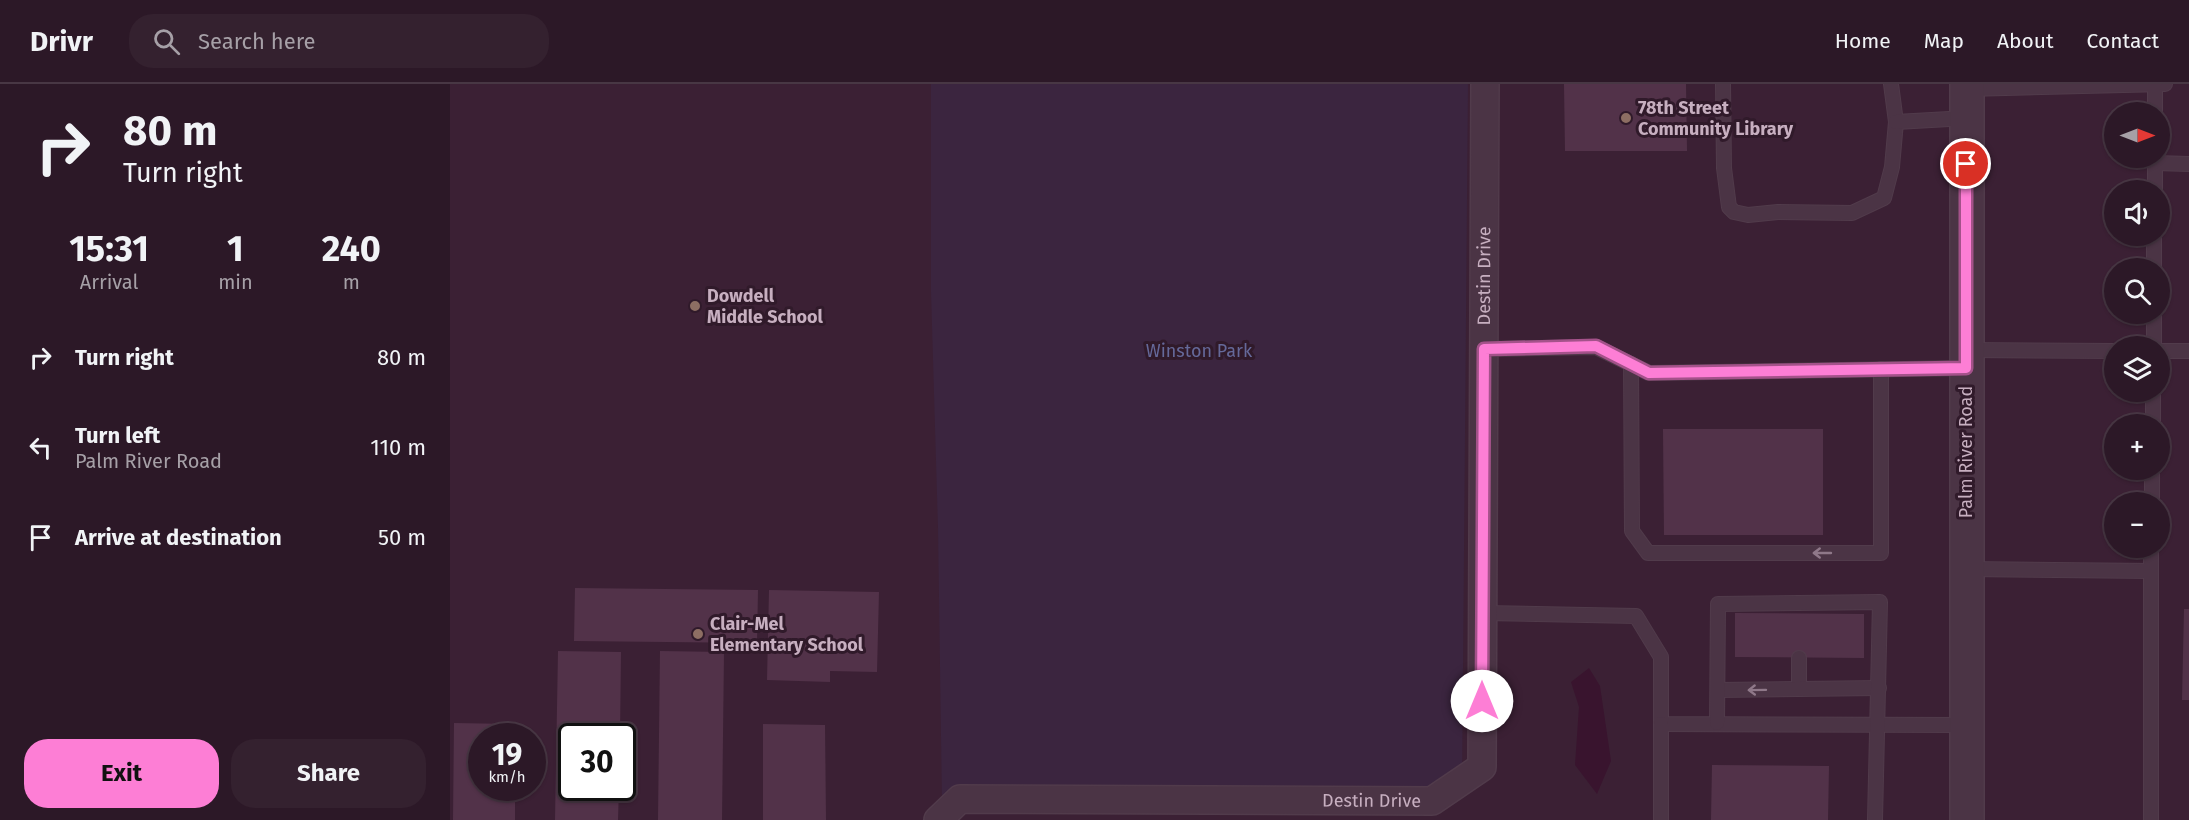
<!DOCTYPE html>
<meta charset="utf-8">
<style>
body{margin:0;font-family:"Fira Sans",sans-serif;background:#34212f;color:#f1f3f6;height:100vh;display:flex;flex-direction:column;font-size:22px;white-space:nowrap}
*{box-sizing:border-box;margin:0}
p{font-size:20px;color:#a6a0a7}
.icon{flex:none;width:33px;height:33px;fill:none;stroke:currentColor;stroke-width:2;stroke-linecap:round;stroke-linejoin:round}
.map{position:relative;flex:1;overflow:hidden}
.side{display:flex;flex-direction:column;background:#2c1827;width:450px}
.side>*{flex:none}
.top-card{background:#2c1827;color:#f1f3f6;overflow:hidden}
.needle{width:39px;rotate:90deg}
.buttons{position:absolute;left:1654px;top:18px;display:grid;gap:12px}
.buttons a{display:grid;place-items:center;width:66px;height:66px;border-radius:50%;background:#2c1827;box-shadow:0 2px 4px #0004,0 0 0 2px #483744;font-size:30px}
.speed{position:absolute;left:18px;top:639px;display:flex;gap:12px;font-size:30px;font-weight:700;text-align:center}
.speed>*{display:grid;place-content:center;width:78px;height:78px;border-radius:50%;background:#2c1827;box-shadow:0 2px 4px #0004,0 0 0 2px #483744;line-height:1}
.speed small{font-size:15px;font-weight:400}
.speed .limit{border:3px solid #111;border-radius:9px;background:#fff;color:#111}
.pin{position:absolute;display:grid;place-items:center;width:51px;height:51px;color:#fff;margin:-26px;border:3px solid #fff;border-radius:50%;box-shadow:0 2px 6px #0007}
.me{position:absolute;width:66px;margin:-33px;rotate:0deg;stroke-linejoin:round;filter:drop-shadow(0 0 4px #0008)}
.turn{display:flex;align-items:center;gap:21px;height:126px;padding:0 24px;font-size:27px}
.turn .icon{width:78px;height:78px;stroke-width:2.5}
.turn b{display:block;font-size:42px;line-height:51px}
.eta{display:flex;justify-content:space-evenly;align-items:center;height:102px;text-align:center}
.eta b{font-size:36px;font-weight:700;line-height:42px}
.cta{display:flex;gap:12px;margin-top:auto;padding:12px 24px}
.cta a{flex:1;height:69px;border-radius:24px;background:#fd7ed5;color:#111;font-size:24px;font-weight:700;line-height:69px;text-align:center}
.cta a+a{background:#34212f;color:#f1f3f6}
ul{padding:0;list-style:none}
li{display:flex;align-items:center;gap:18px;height:90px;padding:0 24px}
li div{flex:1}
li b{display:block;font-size:22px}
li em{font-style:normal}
header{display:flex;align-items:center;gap:36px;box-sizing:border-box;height:84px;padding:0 30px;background:#2c1827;border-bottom:2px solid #483744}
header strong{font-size:28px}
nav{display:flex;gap:33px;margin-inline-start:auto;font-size:21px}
.search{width:420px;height:54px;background:#34212f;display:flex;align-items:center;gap:15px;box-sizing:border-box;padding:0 21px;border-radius:24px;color:#a6a0a7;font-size:22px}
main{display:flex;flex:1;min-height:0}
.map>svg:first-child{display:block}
</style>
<header>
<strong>Drivr</strong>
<div class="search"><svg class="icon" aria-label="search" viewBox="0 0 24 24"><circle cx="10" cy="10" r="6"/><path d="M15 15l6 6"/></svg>Search here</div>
<nav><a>Home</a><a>Map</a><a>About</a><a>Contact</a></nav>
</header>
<main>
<section class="side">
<div class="top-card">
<div class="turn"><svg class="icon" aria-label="right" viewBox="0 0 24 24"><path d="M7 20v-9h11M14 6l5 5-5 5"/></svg><div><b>80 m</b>Turn right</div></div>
</div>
<div class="eta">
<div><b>15:31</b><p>Arrival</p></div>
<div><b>1</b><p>min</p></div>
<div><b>240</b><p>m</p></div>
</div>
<ul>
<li><svg class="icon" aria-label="right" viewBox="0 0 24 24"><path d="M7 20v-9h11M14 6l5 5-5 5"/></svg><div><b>Turn right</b></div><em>80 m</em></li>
<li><svg class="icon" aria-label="left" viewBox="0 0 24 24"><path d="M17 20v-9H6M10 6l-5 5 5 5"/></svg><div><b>Turn left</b><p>Palm River Road</p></div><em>110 m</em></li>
<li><svg class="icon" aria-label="arrive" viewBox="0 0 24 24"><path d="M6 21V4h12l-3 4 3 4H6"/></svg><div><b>Arrive at destination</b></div><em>50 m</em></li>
</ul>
<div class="cta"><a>Exit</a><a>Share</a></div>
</section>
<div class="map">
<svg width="1739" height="736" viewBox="0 0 1739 736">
<rect width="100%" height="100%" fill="#3b2034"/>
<polygon fill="#3b253f" points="481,0 1018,0 1012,701 492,720 488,444 481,208"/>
<polygon fill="#39142e" points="1139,584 1150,602 1161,677 1147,710 1125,681 1129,623 1121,598"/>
<g fill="#523249">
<polygon points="1114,0 1236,0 1237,67 1115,67"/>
<polygon points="1213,345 1373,345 1373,451 1214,451"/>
<polygon points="125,504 308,506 307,559 124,557"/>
<polygon points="319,506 429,508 427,588 380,587 380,598 317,596"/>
<polygon points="1734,525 1739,525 1739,616 1732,616"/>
<polygon points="1285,529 1414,530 1414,574 1285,573"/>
<polygon points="108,567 171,568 170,652 122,652 122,704 169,704 168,736 105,736"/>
<polygon points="210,567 274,568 272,736 208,736"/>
<polygon points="4,639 66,640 66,652 32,652 32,704 65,704 65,736 3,736"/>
<polygon points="313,640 375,641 376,736 313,736"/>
<polygon points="1262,681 1379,682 1378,736 1261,736"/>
</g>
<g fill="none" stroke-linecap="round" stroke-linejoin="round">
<defs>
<g id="service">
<polyline points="1273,0 1274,84 1279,123 1284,128 1298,131 1328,128 1402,129 1434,114 1442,83 1446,38 1441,0"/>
<polyline points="1517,5 1715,0"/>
<polyline points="1705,28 1705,1"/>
<polyline points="1446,38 1517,34"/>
<polyline points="1705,79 1739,80"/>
<polyline points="1705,106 1705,74"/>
<polyline points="1704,184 1704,152"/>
<polyline points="1704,262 1704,230"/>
<polyline points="1034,265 1146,263 1199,289 1516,284"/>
<polyline points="1517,266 1665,267"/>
<polyline points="1710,267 1739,267"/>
<polyline points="1181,280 1182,447 1198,469 1431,469 1431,285"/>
<polyline points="1703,340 1703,308"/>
<polyline points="1702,418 1702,386"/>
<polyline points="1517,485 1701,487"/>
<polyline points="1033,529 1186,532 1211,573 1211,640 1515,641"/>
<polyline points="1349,574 1349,605"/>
<polyline points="1268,606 1429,604"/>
<polyline points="1267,639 1268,520 1430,518 1425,736"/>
<polyline points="1211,736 1211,640"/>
<polyline points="1701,736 1701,464"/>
</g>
<g id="minor">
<path id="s1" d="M 488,736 L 510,715 L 982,717 L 1032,683 L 1035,0"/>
</g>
<polyline id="tertiary" points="1517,0 1517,736"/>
</defs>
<use href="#service" stroke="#513b4b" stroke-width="16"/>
<use href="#minor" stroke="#513b4b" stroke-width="30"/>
<use href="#tertiary" stroke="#513b4b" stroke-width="36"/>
<use href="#service" stroke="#4b3445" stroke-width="14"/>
<use href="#minor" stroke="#4b3445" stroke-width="27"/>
<use href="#tertiary" stroke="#4b3445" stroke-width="33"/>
</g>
<defs><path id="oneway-shaft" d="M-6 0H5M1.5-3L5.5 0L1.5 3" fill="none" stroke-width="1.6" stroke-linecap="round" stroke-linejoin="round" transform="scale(1.5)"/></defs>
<g stroke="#8f7889">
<use href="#oneway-shaft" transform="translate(1372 469) rotate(-180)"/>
<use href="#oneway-shaft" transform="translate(1307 606) rotate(179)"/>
</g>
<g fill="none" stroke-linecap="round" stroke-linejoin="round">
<defs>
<polyline id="route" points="1032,617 1034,265 1146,262 1199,289 1516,284 1516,80"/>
</defs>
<use href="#route" stroke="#a4528a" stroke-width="15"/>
<use href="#route" stroke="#fd7ed5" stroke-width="10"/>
</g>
<g fill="#8d6e63" stroke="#301a2a" stroke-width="2">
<circle cx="1176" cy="34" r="6"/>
<circle cx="245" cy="222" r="6"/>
<circle cx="248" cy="550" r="6"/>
</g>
<g text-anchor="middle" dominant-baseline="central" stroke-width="6" stroke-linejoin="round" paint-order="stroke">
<g font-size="18" font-weight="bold" fill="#c7afc0" stroke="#301a2a" text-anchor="start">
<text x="1188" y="24">78th Street<tspan x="1188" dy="21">Community Library</tspan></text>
<text x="257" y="212">Dowdell<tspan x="257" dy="21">Middle School</tspan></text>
<text x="260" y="540">Clair-Mel<tspan x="260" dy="21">Elementary School</tspan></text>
</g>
<g font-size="18" fill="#c7afc0" stroke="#301a2a">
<text stroke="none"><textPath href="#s1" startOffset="1054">Destin Drive</textPath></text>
<text transform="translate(1516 368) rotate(-90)">Palm River Road</text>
<text stroke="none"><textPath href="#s1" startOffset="442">Destin Drive</textPath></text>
</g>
<g font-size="18" fill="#65699a" stroke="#301a2a">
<text x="749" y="267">Winston Park</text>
</g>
</g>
</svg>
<div class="buttons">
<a><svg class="needle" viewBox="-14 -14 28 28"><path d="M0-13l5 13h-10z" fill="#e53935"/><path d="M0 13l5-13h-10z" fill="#a6a0a7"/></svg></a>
<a><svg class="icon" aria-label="sound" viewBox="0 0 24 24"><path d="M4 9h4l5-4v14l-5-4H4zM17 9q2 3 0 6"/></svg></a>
<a><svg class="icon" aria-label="search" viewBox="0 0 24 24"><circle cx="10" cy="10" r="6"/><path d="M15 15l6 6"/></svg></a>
<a><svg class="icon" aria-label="layers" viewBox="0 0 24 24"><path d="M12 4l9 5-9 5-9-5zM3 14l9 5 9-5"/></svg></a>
<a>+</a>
<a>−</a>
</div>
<div class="speed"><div>19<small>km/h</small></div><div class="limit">30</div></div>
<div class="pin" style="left:1516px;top:80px;background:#d93025"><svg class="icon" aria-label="arrive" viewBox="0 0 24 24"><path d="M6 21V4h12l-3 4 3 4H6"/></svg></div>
<svg class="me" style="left:1032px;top:617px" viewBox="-20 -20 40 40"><circle r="19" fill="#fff"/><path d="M0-13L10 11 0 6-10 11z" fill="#fd7ed5"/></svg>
</div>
</main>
